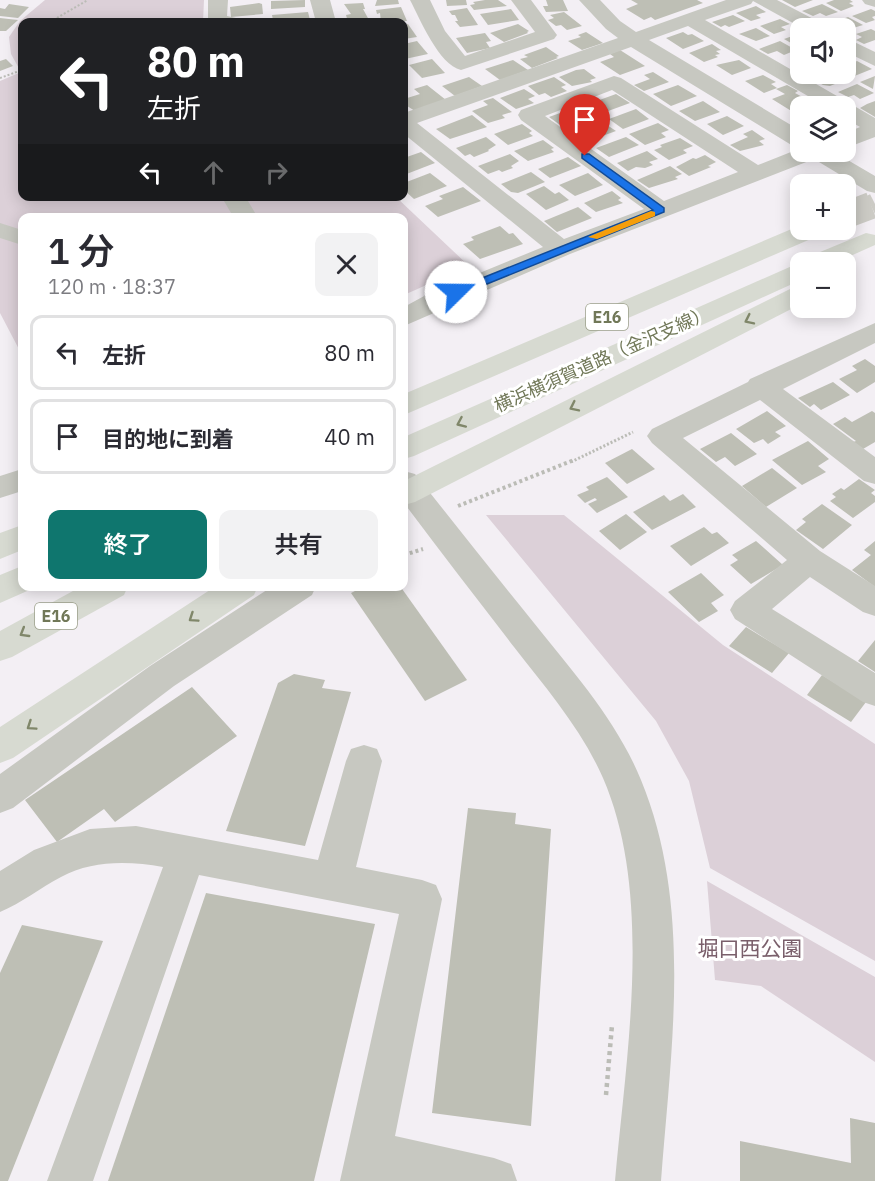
<!DOCTYPE html>
<html lang="ja">
<meta charset="utf-8">
<style>
body{margin:0;font-family:"IBM Plex Sans","Noto Sans JP",sans-serif;background:#f2f2f3;color:#2b2b33;height:100vh;display:flex;flex-direction:column;font-size:22px;white-space:nowrap}
*{box-sizing:border-box;margin:0}
p{font-size:20px;color:#7c7c81}
.icon{flex:none;width:33px;height:33px;fill:none;stroke:currentColor;stroke-width:2;stroke-linecap:round;stroke-linejoin:round}
.map{position:relative;flex:1;overflow:hidden}
.sheet{position:absolute;left:18px;top:213px;width:390px;height:378px;display:flex;flex-direction:column;background:#fff;border-radius:12px;box-shadow:0 3px 15px #0003}
.sheet>*{flex:none}
.banner{position:absolute;left:18px;top:18px;width:390px;height:183px;border-radius:12px;box-shadow:0 3px 15px #0003;background:#202124;color:#fff;overflow:hidden}
.controls{position:absolute;left:790px;top:18px;display:grid;gap:12px}
.controls a{display:grid;place-items:center;width:66px;height:66px;border-radius:12px;background:#fff;box-shadow:0 3px 15px #0003;font-size:30px}
.pin{position:absolute;display:grid;place-items:center;width:51px;height:51px;color:#fff;margin:-62px -26px;border-radius:50% 50% 50% 0;rotate:-45deg;box-shadow:0 0 6px #0007}
.pin .icon{rotate:45deg}
.me{position:absolute;width:66px;margin:-33px;rotate:68deg;stroke-linejoin:round;filter:drop-shadow(0 0 4px #0008)}
.turn{display:flex;align-items:center;gap:21px;height:126px;padding:0 30px;font-size:27px}
.turn .icon{width:78px;height:78px;stroke-width:2.5}
.turn b{display:block;font-size:42px;line-height:51px}
.lanes{display:flex;align-items:center;height:57px;padding:0 30px;background:#0003;justify-content:center;gap:30px;direction:ltr}
.lanes .off{opacity:.35}
.round{display:grid;place-items:center;flex:none;width:63px;height:63px;border-radius:12px;background:#f2f2f3}
.summary{display:flex;align-items:center;justify-content:space-between;height:102px;padding:0 30px}
h1{font-size:36px;font-weight:600;line-height:45px}
.cta{display:flex;gap:12px;margin-top:auto;padding:12px 30px}
.cta a{flex:1;height:69px;border-radius:12px;background:#0f766e;color:#fff;font-size:24px;font-weight:600;line-height:69px;text-align:center}
.cta a+a{background:#f2f2f3;color:#2b2b33}
ul{padding:0;list-style:none}
li{display:flex;align-items:center;gap:18px;height:75px;margin:0 12px 9px;padding:0 18px;border:3px solid #e1e1e2;border-radius:12px}
li div{flex:1}
li b{display:block;font-size:22px}
li em{font-style:normal}
.map>svg:first-child{display:block}
</style>
<div class="map">
<svg width="875" height="1181" viewBox="0 0 875 1181">
<rect width="100%" height="100%" fill="#f3eff4"/>
<g fill="#dcd0d8">
<polygon points="45,0 204,0 203,22 22,22 22,196 396,197 469,266 404,295 404,218 22,218 22,355 0,313 0,81 21,72 11,54 9,37 20,21"/>
<polygon points="486,515 564,515 723,645 875,744 875,961 710,868 689,781 656,721"/>
<polygon points="707,881 875,977 875,1062 761,986 715,980"/>
</g>
<g fill="#bebfb5">
<polygon points="305,0 305,7 271,9 271,1"/>
<polygon points="377,0 398,0 399,4 375,6"/>
<polygon points="446,0 466,0 467,5 447,6"/>
<polygon points="485,0 498,0 507,6 474,10 470,5 475,4 473,2"/>
<polygon points="546,0 563,0 568,11 546,12 543,6 548,6"/>
<polygon points="631,0 697,0 703,3 655,20 651,17 644,20 626,9 638,4"/>
<polygon points="782,0 813,0 795,7"/>
<polygon points="834,0 850,0 853,2 849,3 854,6 841,11 826,3"/>
<polygon points="259,3 262,4 263,14 231,17 230,7"/>
<polygon points="363,3 365,9 363,9 369,20 348,22 346,15 351,14 344,4"/>
<polygon points="9,4 29,7 18,18 0,16 0,8 5,9"/>
<polygon points="822,4 838,12 826,16 820,13 813,16 802,11"/>
<polygon points="756,6 766,12 756,15 761,18 751,21 736,13"/>
<polygon points="401,7 407,21 381,22 380,13 377,14 376,10"/>
<polygon points="467,8 478,25 460,27 455,21 458,21 455,15 452,15 449,11"/>
<polygon points="511,9 519,20 488,25 480,14"/>
<polygon points="871,9 875,11 875,16 872,17 875,20 866,23 852,16"/>
<polygon points="308,12 310,20 279,22 279,20 273,20 272,15"/>
<polygon points="564,12 582,26 567,30 561,25 556,26 548,20 554,18 550,15"/>
<polygon points="733,15 745,21 729,27 725,25 721,27 712,22"/>
<polygon points="848,17 863,25 850,29 837,28 829,24"/>
<polygon points="0,18 18,20 6,31 0,31"/>
<polygon points="780,19 790,24 781,27 786,30 774,34 760,26"/>
<polygon points="408,24 417,37 404,39 404,25"/>
<polygon points="518,24 529,31 527,32 528,33 504,42 490,33"/>
<polygon points="756,28 770,36 756,41 739,34"/>
<polygon points="871,29 875,31 875,40 864,44 856,40 862,37 856,34"/>
<polygon points="586,32 603,43 582,50 568,41 581,37 578,35"/>
<polygon points="683,32 688,35 692,34 704,41 683,49 666,38"/>
<polygon points="485,33 491,41 486,42 490,48 467,53 456,38"/>
<polygon points="798,34 801,36 801,45 798,47 784,39"/>
<polygon points="417,41 428,54 405,59 404,44"/>
<polygon points="780,41 796,50 784,55 777,51 768,54 759,49"/>
<polygon points="712,44 721,50 716,51 720,54 715,55 718,57 704,62 689,53"/>
<polygon points="546,47 559,56 556,57 558,58 532,68 520,59 528,57 524,55"/>
<polygon points="620,50 645,66 620,75 600,62 614,57 610,54"/>
<polygon points="6,59 13,66 0,71 0,61"/>
<polygon points="432,59 445,73 422,78 409,65"/>
<polygon points="513,60 528,70 500,80 485,69"/>
<polygon points="739,60 751,68 732,75 716,65"/>
<polygon points="857,61 872,69 852,77 846,74 846,66"/>
<polygon points="584,69 596,78 590,80 592,82 572,86 559,77 576,70"/>
<polygon points="653,72 669,82 644,91 634,85 650,79 644,75"/>
<polygon points="827,74 838,74 847,79 830,86 823,85 812,79"/>
<polygon points="763,75 776,82 771,84 777,88 764,93 745,81"/>
<polygon points="875,76 873,89 860,82"/>
<polygon points="469,77 482,86 455,96 442,86"/>
<polygon points="554,77 566,85 561,87 567,91 551,97 545,93 539,95 528,86"/>
<polygon points="857,84 874,93 860,99 854,95 848,97 838,92"/>
<polygon points="427,85 446,100 415,111 404,104 404,99 420,94 414,89"/>
<polygon points="678,85 697,96 671,106 653,94"/>
<polygon points="787,85 798,91 795,93 819,106 801,106 801,117 772,99 785,94 776,89"/>
<polygon points="524,89 535,96 528,99 534,103 516,109 500,98"/>
<polygon points="616,94 630,103 600,114 589,107 597,104 594,102"/>
<polygon points="493,98 512,112 502,115 505,118 488,123 472,111 488,105 483,101"/>
<polygon points="703,101 720,112 695,121 679,111"/>
<polygon points="875,101 875,117 860,108 867,104"/>
<polygon points="571,109 576,113 586,109 595,115 563,127 549,117"/>
<polygon points="636,109 649,119 623,129 609,119"/>
<polygon points="472,115 487,127 450,139 436,129"/>
<polygon points="727,116 744,126 723,135 707,124"/>
<polygon points="601,121 616,131 586,142 572,131"/>
<polygon points="658,123 669,130 661,133 666,137 645,145 629,134"/>
<polygon points="522,124 532,131 529,133 533,136 508,145 494,134"/>
<polygon points="752,130 765,139 759,141 764,145 740,151 730,145 748,137 743,134"/>
<polygon points="486,137 496,145 488,150 489,151 474,157 470,154 465,156 456,148"/>
<polygon points="626,137 639,145 609,157 596,148"/>
<polygon points="680,138 693,146 683,150 687,153 669,160 654,150 662,147 660,145"/>
<polygon points="543,140 554,148 551,149 554,152 528,161 514,151"/>
<polygon points="647,151 658,159 649,162 653,165 645,168 636,167 628,171 617,163"/>
<polygon points="421,152 435,163 404,175 404,158"/>
<polygon points="510,154 519,161 511,166 513,168 502,172 499,170 488,174 478,166"/>
<polygon points="705,155 716,162 708,166 711,167 689,176 676,167 693,158 696,159"/>
<polygon points="568,157 581,166 550,178 538,169"/>
<polygon points="670,166 682,174 675,177 678,179 649,188 637,180"/>
<polygon points="531,172 545,182 518,193 511,192 501,184"/>
<polygon points="430,173 447,186 414,199 404,190 404,183"/>
<polygon points="588,173 603,185 575,196 559,185"/>
<polygon points="544,186 555,194 559,192 569,200 546,210 526,194"/>
<polygon points="463,187 481,201 438,217 425,206 443,199 439,196"/>
<polygon points="612,191 621,198 618,200 623,203 596,212 584,203"/>
<polygon points="578,207 592,218 557,232 544,221"/>
<polygon points="500,226 509,234 513,233 523,244 480,259 463,244 474,240 471,237"/>
<polygon points="865,359 875,366 875,382 857,393 839,379 857,370 852,366"/>
<polygon points="833,382 850,395 821,410 814,404 810,407 798,398"/>
<polygon points="767,411 786,426 775,432 781,436 768,444 763,439 754,443 736,429"/>
<polygon points="872,411 875,413 875,442 863,449 853,442 856,441 833,424 845,417 852,422"/>
<polygon points="731,433 757,454 735,466 725,457 716,462 700,449"/>
<polygon points="808,441 829,459 818,466 826,472 802,485 772,460"/>
<polygon points="632,449 655,469 627,484 605,463"/>
<polygon points="772,468 797,488 766,507 742,486"/>
<polygon points="607,477 628,497 597,513 588,504 597,500 595,498 585,503 577,495 589,490 586,487"/>
<polygon points="859,479 875,490 871,493 875,496 875,502 853,518 830,501 836,497 832,494 841,488 844,490"/>
<polygon points="683,494 696,507 652,530 633,512 664,495 670,501"/>
<polygon points="822,504 852,525 823,549 796,530 806,522 802,519"/>
<polygon points="626,514 647,532 620,550 599,531"/>
<polygon points="704,527 712,534 717,532 729,543 691,566 670,546"/>
<polygon points="756,541 783,565 751,584 730,565 738,560 732,555"/>
<polygon points="875,541 875,587 852,570 871,555 864,550"/>
<polygon points="701,573 724,595 711,603 718,611 699,622 668,592"/>
<polygon points="365,586 400,586 467,680 425,701 351,593"/>
<polygon points="746,627 789,653 772,673 729,646"/>
<polygon points="875,640 875,672 858,661"/>
<polygon points="294,674 325,680 322,688 351,692 305,846 226,831 278,683"/>
<polygon points="822,675 866,702 851,722 807,695"/>
<polygon points="192,687 237,736 115,822 104,809 57,842 25,800"/>
<polygon points="468,808 516,813 515,824 551,829 531,1126 432,1113"/>
<polygon points="206,893 375,924 314,1181 108,1181"/>
<polygon points="22,925 103,941 8,1181 0,1181 0,973"/>
<polygon points="850,1118 875,1123 875,1181 740,1181 740,1141 851,1163"/>
</g>
<g fill="none" stroke-linecap="round" stroke-linejoin="round">
<polyline stroke="#cccbc5" stroke-width="22" stroke-dasharray="22 10" stroke-linecap="butt" points="871,206 875,204"/>
<polyline stroke="#cccbc5" stroke-width="27" stroke-dasharray="27 14" stroke-linecap="butt" points="846,215 875,204"/>
<g stroke="#bbbcb6" stroke-width="2" stroke-dasharray="2 2" stroke-linecap="butt">
<polyline points="50,22 88,0"/>
<polyline points="0,78 22,70"/>
</g>
<polyline stroke="#bbbcb6" stroke-width="3" stroke-dasharray="2 2" stroke-linecap="butt" points="571,462 633,432"/>
<g stroke="#bbbcb6" stroke-width="4" stroke-dasharray="3 3" stroke-linecap="butt">
<polyline points="458,506 574,460"/>
<polyline points="404,555 423,549"/>
</g>
<polyline stroke="#bbbcb6" stroke-width="4.5" stroke-dasharray="4 4" stroke-linecap="butt" points="606,1095 612,1025"/>
<g fill="#c7c8c1" fill-rule="evenodd">
<polygon points="208,0 228,0 227,16 236,18 239,22 208,22"/>
<polygon points="310,0 330,0 336,22 316,22"/>
<path d="M 410,0 L 430,0 L 445,31 L 465,56 L 535,32 L 511,0 L 531,0 L 557,35 L 554,39 L 461,70 C 439,65 420,19 410,0 Z"/>
<path d="M 579,0 L 600,0 L 620,21 L 636,32 L 726,0 L 777,0 L 823,24 L 826,28 L 802,28 L 753,1 L 751,4 L 705,20 L 875,118 L 875,137 L 846,148 L 846,133 L 860,127 L 846,119 L 846,106 L 825,106 L 688,26 L 649,40 L 801,131 L 801,148 L 793,146 L 631,47 L 417,123 L 564,239 L 644,209 L 521,120 L 518,115 L 521,110 L 614,76 L 621,78 L 758,165 L 801,148 L 801,152 L 834,152 L 875,176 L 875,193 L 867,191 L 814,159 L 570,254 L 404,326 L 404,307 L 426,295 L 543,247 L 404,134 L 404,113 L 618,38 L 606,29 ZM 612,90 L 738,172 L 664,201 L 545,116 Z"/>
<polygon points="862,0 875,0 875,7 865,4"/>
<polygon points="846,38 875,52 875,66 846,52"/>
<polygon points="221,196 245,196 258,218 234,218"/>
<polygon points="0,223 22,230 22,245 0,238"/>
<polygon points="875,323 875,343 783,389 875,457 875,484 864,481 760,400 683,438 820,551 875,586 875,616 863,612 810,577 772,609 875,673 875,706 863,702 735,619 730,610 735,601 787,560 652,443 647,436 652,429 748,382 750,379"/>
<polygon points="22,469 22,491 0,498 0,476"/>
<path d="M 404,471 L 415,474 C 455,524 494,574 534,623 C 574,673 617,721 641,780 C 693,906 671,1049 661,1181 L 615,1181 C 626,1056 654,896 603,778 C 582,730 546,688 514,647 C 477,599 440,551 404,503 Z"/>
<polygon points="273,586 316,586 312,595 174,686 13,808 0,813 0,774 150,666"/>
<path d="M 364,745 L 377,749 L 382,761 L 356,867 L 422,880 L 436,885 L 442,899 L 395,1136 L 494,1158 L 511,1164 L 517,1181 L 340,1181 L 399,914 L 199,875 L 93,1181 L 47,1181 L 163,867 C 129,861 92,860 61,877 C 40,888 22,903 0,912 L 0,871 L 34,850 L 90,829 L 136,826 L 318,860 L 346,761 L 351,749 Z"/>
</g>
<g fill="#d7dad1" fill-rule="evenodd">
<polygon points="801,225 801,230 823,230 820,235 404,415 404,394"/>
<polygon points="866,233 875,235 875,245 837,262 804,262 808,257"/>
<polygon points="801,262 801,280 414,456 404,459 404,437"/>
<polygon points="801,286 801,304 415,502 404,505 404,481 792,288"/>
<polygon points="22,525 22,550 0,559 0,533"/>
<polygon points="22,566 22,586 34,588 0,603 0,575"/>
<polygon points="82,586 128,586 124,595 12,657 0,661 0,631"/>
<polygon points="216,586 258,586 254,595 13,758 0,763 0,727"/>
</g>
</g>
<defs><path id="oneway-chevron" d="M-2-3.5L2.5 0L-2 3.5" fill="none" stroke-width="1.6" stroke-linecap="round" stroke-linejoin="round" transform="scale(1.5)"/></defs>
<g stroke="#80876a">
<use href="#oneway-chevron" transform="translate(749 320) rotate(154)"/>
<use href="#oneway-chevron" transform="translate(574 407) rotate(154)"/>
<use href="#oneway-chevron" transform="translate(461 423) rotate(156)"/>
<use href="#oneway-chevron" transform="translate(193 618) rotate(146)"/>
<use href="#oneway-chevron" transform="translate(24 633) rotate(149)"/>
<use href="#oneway-chevron" transform="translate(31 726) rotate(146)"/>
</g>
<polygon fill="#1a73e8" stroke="#114b97" stroke-width="1.5" points="582,154 589,154 664,208 664,212 460,295 452,295 452,290 653,210 582,158"/>
<polygon fill="#f59e0b" points="651,211 655,212 655,216 597,239 588,237"/>
<g text-anchor="middle" dominant-baseline="central" stroke-width="6" stroke-linejoin="round" paint-order="stroke">
<g fill="#fff" stroke="#9ca08a" stroke-width="1.5">
<rect x="586" y="304" width="42" height="26" rx="4.5"/>
<rect x="35" y="603" width="42" height="26" rx="4.5"/>
</g>
<g font-size="16" font-weight="bold" fill="#717858">
<text x="607" y="317">E16</text>
<text x="56" y="616">E16</text>
</g>
<g font-size="18" fill="#717858" stroke="#fff">
<text transform="translate(602 359) rotate(-24)">横浜横須賀道路（金沢支線）</text>
</g>
<g font-size="21" fill="#7a5f6b" stroke="#fff">
<text x="750" y="948">堀口西公園</text>
</g>
</g>
</svg>
<div class="controls">
<a><svg class="icon" aria-label="sound" viewBox="0 0 24 24"><path d="M4 9h4l5-4v14l-5-4H4zM17 9q2 3 0 6"/></svg></a>
<a><svg class="icon" aria-label="layers" viewBox="0 0 24 24"><path d="M12 4l9 5-9 5-9-5zM3 14l9 5 9-5"/></svg></a>
<a>+</a>
<a>−</a>
</div>
<div class="pin" style="left:585px;top:156px;background:#d93025"><svg class="icon" aria-label="arrive" viewBox="0 0 24 24"><path d="M6 21V4h12l-3 4 3 4H6"/></svg></div>
<svg class="me" style="left:456px;top:292px" viewBox="-20 -20 40 40"><circle r="19" fill="#fff"/><path d="M0-13L10 11 0 6-10 11z" fill="#1a73e8"/></svg>
<div class="banner">
<div class="turn"><svg class="icon" aria-label="left" viewBox="0 0 24 24"><path d="M17 20v-9H6M10 6l-5 5 5 5"/></svg><div><b>80 m</b>左折</div></div>
<div class="lanes"><svg class="icon" aria-label="left" viewBox="0 0 24 24"><path d="M17 20v-9H6M10 6l-5 5 5 5"/></svg><svg class="icon off" aria-label="ahead" viewBox="0 0 24 24"><path d="M12 20V5M6 11l6-6 6 6"/></svg><svg class="icon off" aria-label="right" viewBox="0 0 24 24"><path d="M7 20v-9h11M14 6l5 5-5 5"/></svg></div>
</div>
<section class="sheet">
<div class="summary"><div><h1>1 分</h1><p>120 m · 18:37</p></div><a class="round"><svg class="icon" aria-label="close" viewBox="0 0 24 24"><path d="M6 6l12 12M18 6L6 18"/></svg></a></div>
<ul>
<li><svg class="icon" aria-label="left" viewBox="0 0 24 24"><path d="M17 20v-9H6M10 6l-5 5 5 5"/></svg><div><b>左折</b></div><em>80 m</em></li>
<li><svg class="icon" aria-label="arrive" viewBox="0 0 24 24"><path d="M6 21V4h12l-3 4 3 4H6"/></svg><div><b>目的地に到着</b></div><em>40 m</em></li>
</ul>
<div class="cta"><a>終了</a><a>共有</a></div>
</section>
</div>
